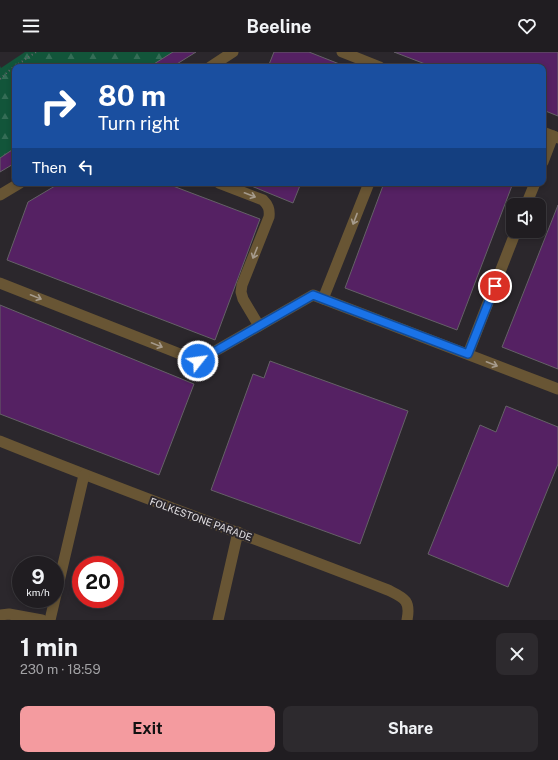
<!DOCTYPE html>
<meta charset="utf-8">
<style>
body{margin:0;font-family:"Public Sans",sans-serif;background:#2d2a2e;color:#f1f3f6;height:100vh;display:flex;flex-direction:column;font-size:15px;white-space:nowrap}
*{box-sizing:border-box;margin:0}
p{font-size:13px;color:#a2a2a5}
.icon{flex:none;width:22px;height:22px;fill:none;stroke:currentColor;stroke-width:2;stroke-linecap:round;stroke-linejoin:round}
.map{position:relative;height:568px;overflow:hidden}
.sheet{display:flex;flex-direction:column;background:#201d21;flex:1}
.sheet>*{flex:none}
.hud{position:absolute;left:12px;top:12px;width:534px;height:122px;border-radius:8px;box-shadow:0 2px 6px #0003,0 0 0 1px #3d3b3f;background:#1a4fa0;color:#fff;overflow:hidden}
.buttons{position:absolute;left:506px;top:146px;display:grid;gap:8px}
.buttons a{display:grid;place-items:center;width:40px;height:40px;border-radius:8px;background:#201d21;box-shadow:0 2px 6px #0003,0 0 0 1px #3d3b3f;font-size:20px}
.speed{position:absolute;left:12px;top:504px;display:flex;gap:8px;font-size:20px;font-weight:700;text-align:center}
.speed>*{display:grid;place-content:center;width:52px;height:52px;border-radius:50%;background:#201d21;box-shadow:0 2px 6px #0003,0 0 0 1px #3d3b3f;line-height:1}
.speed small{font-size:10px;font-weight:400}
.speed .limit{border:6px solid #d22;background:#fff;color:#111}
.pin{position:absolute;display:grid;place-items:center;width:34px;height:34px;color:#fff;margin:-17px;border:2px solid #fff;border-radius:50%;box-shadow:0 1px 4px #0007}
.me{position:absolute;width:44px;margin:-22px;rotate:60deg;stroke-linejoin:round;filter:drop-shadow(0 0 3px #0008)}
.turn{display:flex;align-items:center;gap:14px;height:84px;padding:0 20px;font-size:18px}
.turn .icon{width:52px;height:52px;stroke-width:2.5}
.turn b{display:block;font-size:28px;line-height:34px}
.then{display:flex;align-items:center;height:38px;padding:0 20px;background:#0003;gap:8px;font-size:15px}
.round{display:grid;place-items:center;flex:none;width:42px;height:42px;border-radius:8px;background:#2d2a2e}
.head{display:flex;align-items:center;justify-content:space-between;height:68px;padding:0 20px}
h1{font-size:24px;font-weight:700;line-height:30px}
.action{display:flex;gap:8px;margin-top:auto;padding:8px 20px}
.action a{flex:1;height:46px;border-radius:8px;background:#f49b9f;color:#111;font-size:16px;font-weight:700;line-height:46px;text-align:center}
.action a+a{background:#2d2a2e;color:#f1f3f6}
header{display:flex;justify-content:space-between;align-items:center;height:52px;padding:0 20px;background:#201d21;font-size:18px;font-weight:700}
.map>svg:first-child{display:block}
</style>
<header><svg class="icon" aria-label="menu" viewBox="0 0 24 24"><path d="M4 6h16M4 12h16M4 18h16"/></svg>Beeline<svg class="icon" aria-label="heart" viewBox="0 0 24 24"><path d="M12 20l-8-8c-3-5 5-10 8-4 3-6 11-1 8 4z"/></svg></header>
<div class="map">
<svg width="558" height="568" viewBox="0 0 558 568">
<defs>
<pattern id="forest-firs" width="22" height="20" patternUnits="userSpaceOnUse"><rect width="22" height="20" fill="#12553a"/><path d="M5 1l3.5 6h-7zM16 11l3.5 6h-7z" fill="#346d56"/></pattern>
</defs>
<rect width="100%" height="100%" fill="#2b272c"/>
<polygon fill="url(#forest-firs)" points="25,0 188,0 165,15 15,15 15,110 0,119 0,14 1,16"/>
<g fill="#552163" stroke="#656167">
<polygon points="173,0 196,0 172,15 149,15"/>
<polygon points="274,0 309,0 347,15 268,15"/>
<polygon points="394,0 558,0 558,64 543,58 543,15 433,15"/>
<polygon points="15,96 15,111 0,120 0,106"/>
<polygon points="60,131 165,131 260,167 215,288 7,208 28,150"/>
<polygon points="244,131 301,131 293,151"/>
<polygon points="384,131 513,131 457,278 345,236"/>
<polygon points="558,153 558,317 502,295"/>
<polygon points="0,253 194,332 159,423 0,362"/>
<polygon points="270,309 408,359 360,492 211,438 253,322 264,326"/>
<polygon points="506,354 558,375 558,412 508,535 428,502 480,373 496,380"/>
</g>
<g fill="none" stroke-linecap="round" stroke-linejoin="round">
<polyline stroke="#69656a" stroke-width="2" stroke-dasharray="1 3" stroke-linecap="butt" points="0,27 11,17 36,0"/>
<g stroke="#685534" stroke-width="11">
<polyline points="342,0 380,15"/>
<polyline points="210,15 233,0"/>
<polyline points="543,80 558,86"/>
<polyline points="543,110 553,84"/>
<path d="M 219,131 L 263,148 C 268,153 270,157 269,165 L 242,233 L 241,240 L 243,247 L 259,274"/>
<polyline points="0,143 20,131"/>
<polyline points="526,153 535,131"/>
<polyline points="0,231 198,309 313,243 558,337"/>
<polyline points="323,247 369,131"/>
<polyline points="468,302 516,179"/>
<path d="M 0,389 C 129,441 259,488 388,538 C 404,546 411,548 407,568"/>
<polyline points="0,563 9,562 42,568"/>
<polyline points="50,568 84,423"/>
<polyline points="218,568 238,480"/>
</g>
</g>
<defs><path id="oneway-shaft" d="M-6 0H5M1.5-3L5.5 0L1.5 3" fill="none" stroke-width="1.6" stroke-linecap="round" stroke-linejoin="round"/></defs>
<g stroke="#a69b8c">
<use href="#oneway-shaft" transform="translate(250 143) rotate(21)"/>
<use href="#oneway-shaft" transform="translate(355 167) rotate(111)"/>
<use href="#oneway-shaft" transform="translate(255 201) rotate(112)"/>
<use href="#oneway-shaft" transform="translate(36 245) rotate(22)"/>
<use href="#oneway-shaft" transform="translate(157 293) rotate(22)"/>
<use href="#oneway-shaft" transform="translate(492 312) rotate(21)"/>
</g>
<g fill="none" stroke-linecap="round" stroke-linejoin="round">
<defs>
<polyline id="route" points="198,309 313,243 468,302 495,234"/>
</defs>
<use href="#route" stroke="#114b97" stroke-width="10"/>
<use href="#route" stroke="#1a73e8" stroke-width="7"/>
</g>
<g text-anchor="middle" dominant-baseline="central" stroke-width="4" stroke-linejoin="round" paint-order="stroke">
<g font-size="10" fill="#e4e1e4" stroke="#2b272c">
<text transform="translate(201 467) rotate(20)">FOLKESTONE PARADE</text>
</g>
</g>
</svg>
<div class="buttons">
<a><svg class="icon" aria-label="sound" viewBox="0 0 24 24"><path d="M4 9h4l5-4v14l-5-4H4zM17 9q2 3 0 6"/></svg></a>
</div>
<div class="speed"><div>9<small>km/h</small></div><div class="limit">20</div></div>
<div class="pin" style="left:495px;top:234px;background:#d93025"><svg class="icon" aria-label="arrive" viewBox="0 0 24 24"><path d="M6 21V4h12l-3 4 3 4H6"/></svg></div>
<svg class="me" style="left:198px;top:309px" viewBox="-20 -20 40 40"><circle r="17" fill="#1a73e8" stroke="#fff" stroke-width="3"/><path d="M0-11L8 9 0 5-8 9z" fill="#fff"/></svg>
<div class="hud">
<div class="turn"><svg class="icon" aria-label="right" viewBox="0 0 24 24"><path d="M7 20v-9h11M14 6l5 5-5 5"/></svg><div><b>80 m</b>Turn right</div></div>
<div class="then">Then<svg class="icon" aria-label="left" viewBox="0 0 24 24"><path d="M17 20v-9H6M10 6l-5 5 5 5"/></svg></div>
</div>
</div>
<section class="sheet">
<div class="head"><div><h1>1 min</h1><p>230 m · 18:59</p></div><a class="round"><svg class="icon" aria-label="close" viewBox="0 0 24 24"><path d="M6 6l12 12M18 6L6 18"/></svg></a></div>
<div class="action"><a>Exit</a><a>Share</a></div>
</section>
